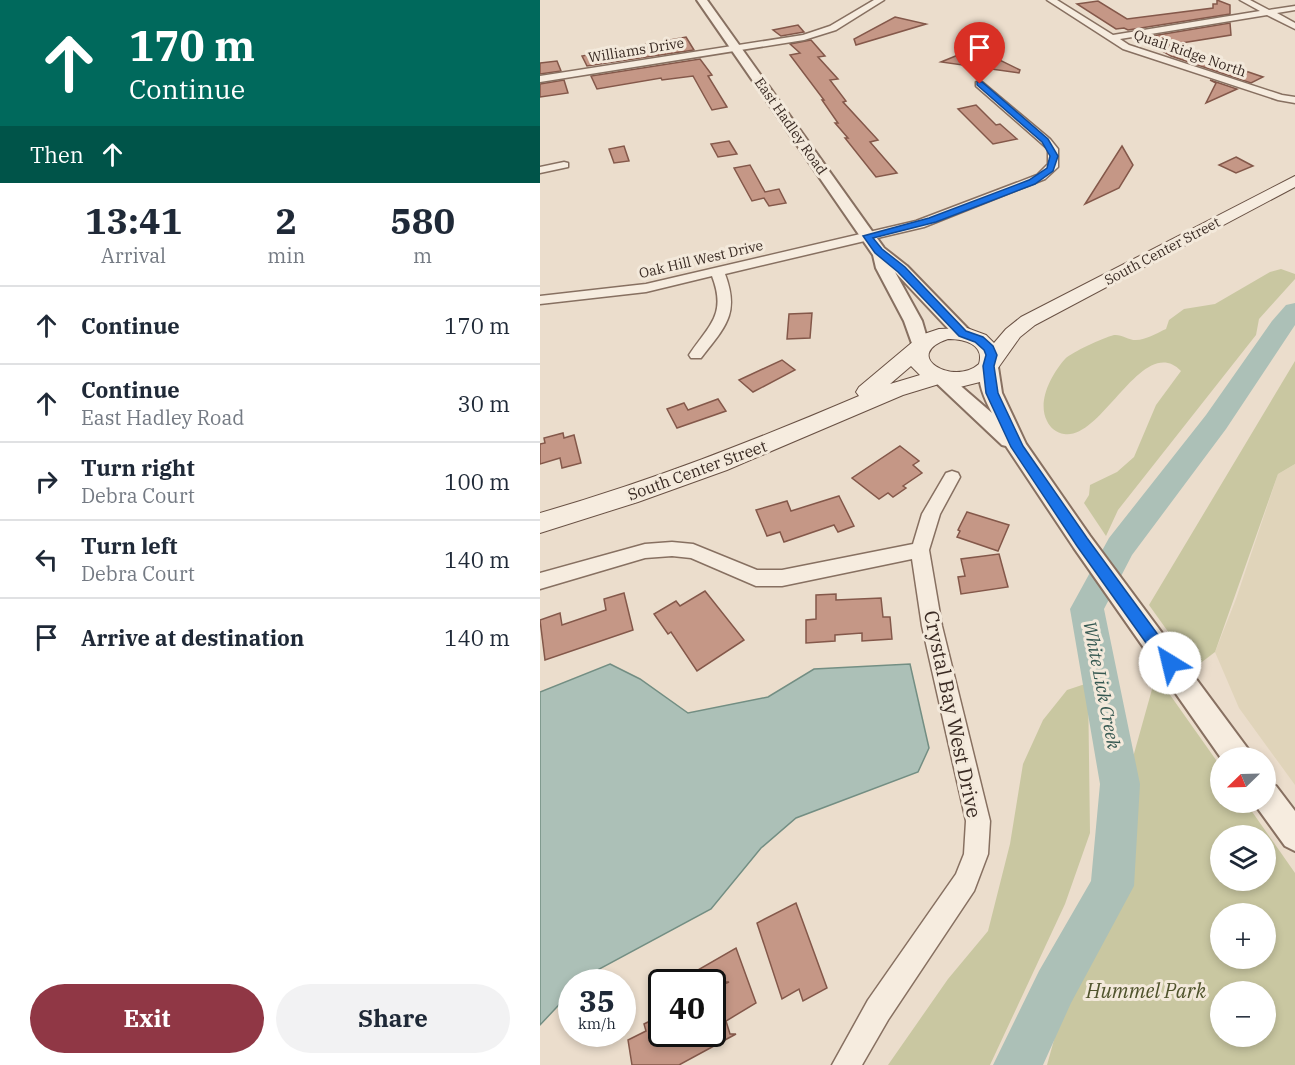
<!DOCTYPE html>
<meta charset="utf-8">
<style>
body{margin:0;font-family:"IBM Plex Serif",serif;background:#f2f2f3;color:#1f2937;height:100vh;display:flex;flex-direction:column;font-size:22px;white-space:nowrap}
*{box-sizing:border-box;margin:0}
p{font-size:20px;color:#747a83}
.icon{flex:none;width:33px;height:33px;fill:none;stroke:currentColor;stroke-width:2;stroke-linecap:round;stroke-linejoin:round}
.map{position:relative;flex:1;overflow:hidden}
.sheet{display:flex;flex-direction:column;background:#fff;width:540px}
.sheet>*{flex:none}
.guide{background:#00695c;color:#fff;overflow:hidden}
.needle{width:39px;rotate:247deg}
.fabs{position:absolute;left:670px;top:747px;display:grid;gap:12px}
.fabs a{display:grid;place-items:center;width:66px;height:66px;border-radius:50%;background:#fff;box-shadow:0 3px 9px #0003;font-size:30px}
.speed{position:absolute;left:18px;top:969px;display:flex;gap:12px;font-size:30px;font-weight:700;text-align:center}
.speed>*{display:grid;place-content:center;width:78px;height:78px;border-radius:50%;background:#fff;box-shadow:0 3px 9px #0003;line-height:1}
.speed small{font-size:15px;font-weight:400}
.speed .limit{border:3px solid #111;border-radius:9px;background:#fff;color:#111}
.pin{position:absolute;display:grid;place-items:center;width:51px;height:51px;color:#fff;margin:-62px -26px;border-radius:50% 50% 50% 0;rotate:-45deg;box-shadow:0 0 6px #0007}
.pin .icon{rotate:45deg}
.me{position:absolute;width:66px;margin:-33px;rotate:324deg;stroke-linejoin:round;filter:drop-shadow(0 0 4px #0008)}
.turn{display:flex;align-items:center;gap:21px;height:126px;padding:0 30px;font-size:27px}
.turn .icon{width:78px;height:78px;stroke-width:2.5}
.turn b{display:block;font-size:42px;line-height:51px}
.then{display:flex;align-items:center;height:57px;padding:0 30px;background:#0003;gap:12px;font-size:22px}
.eta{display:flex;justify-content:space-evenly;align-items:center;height:102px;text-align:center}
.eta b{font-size:36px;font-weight:700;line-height:42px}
.cta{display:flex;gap:12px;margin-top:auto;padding:12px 30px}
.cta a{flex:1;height:69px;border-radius:36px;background:#903745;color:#fff;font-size:24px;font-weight:700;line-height:69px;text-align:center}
.cta a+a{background:#f2f2f3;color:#1f2937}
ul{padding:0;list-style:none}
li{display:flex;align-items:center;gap:18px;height:78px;padding:0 30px;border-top:2px solid #e0e1e3}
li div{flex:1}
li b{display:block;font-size:22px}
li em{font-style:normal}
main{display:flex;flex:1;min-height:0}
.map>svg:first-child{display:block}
</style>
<main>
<section class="sheet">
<div class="guide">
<div class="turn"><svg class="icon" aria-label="ahead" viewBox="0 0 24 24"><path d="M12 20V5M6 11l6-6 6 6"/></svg><div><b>170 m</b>Continue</div></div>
<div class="then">Then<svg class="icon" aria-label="ahead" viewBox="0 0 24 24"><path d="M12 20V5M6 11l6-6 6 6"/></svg></div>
</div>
<div class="eta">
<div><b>13:41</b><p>Arrival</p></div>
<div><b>2</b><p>min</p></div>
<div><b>580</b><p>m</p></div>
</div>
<ul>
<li><svg class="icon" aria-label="ahead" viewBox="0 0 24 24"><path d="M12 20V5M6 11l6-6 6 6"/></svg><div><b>Continue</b></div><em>170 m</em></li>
<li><svg class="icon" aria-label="ahead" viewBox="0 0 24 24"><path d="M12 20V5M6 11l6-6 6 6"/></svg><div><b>Continue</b><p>East Hadley Road</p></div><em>30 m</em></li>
<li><svg class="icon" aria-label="right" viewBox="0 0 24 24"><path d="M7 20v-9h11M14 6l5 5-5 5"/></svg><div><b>Turn right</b><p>Debra Court</p></div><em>100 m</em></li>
<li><svg class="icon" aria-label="left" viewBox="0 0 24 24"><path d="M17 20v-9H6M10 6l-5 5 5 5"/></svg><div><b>Turn left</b><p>Debra Court</p></div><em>140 m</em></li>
<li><svg class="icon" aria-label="arrive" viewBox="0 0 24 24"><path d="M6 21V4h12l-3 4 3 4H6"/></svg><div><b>Arrive at destination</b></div><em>140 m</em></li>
</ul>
<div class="cta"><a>Exit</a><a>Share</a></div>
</section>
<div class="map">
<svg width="755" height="1065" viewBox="0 0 755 1065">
<rect width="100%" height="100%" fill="#ebddcc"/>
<polygon fill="#e0d4ba" points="755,464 755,785 699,708 675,652 696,599 738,474"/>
<g fill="#c9c7a1" fill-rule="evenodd">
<path d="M 741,269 L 755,274 L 755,279 L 719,319 L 716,335 L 578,510 L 566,536 L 544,503 L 549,495 L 550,485 L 577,472 L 594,457 L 616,405 L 641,371 C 603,332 562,441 524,434 C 517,433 510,428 507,421 C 497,402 511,375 525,359 C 532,352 563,338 574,335 C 581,334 588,340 596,340 C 606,340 617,333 626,329 L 629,320 L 644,309 L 675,304 L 730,272 Z"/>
<polygon points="755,361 755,464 738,474 675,652 654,668 609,605"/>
<path d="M 616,675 L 681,767 L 681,802 L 706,803 L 755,873 L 755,1065 L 507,1065 ZM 681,836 L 726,836 L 726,880 L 681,880 ZM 681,914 L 726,914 L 726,958 L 681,958 ZM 681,992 L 726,992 L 726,1036 L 681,1036 Z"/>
<polygon points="548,683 550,833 525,904 450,1065 348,1065 408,979 448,931 470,844 483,764 503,720 527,690"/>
</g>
<polygon fill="#acc0b7" stroke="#738e83" stroke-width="1.5" points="70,664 100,679 148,713 228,697 274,669 370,664 389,748 378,772 256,818 221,848 171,909 48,975 41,982 32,982 31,992 0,1025 0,692"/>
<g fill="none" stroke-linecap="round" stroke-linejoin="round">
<polygon fill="#acc0b7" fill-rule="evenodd" points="755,303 755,325 686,429 592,555 564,609 600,784 594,886 531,1003 503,1065 453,1065 499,971 551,881 560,784 530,609 569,538 666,415 732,321 746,305"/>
</g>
<g fill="#c59786" stroke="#84584a" stroke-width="1.5">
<polygon points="677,0 690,5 690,14 588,30 584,28 576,29 537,4 558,1 587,19 673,8 673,4 677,4"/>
<polygon points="355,17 386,24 316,45 314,39"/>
<polygon points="690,23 691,35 629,45 723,77 711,83 631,56 600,38"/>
<polygon points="258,25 264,32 241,36 233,30"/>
<polygon points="146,37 154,50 47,66 42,56"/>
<polygon points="271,40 285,56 278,57 298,79 290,80 306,101 303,102 338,140 330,142 357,173 336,177 305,138 308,138 295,123 298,123 282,100 284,100 250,55 260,53 250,44"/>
<polygon points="435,48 480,70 479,73 401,62"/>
<polygon points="160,59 172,75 168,76 187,107 172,110 153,76 122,80 121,78 57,89 51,76"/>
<polygon points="17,61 21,71 0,74 0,63"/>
<polygon points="24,80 28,93 0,97 0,84"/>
<polygon points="670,80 697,89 666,103 676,83"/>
<polygon points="436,105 456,125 460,124 477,139 453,144 418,109"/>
<polygon points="189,141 197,154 178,157 171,144"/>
<polygon points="84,146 89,161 74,163 69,149"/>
<polygon points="582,146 593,165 579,188 545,204"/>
<polygon points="696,157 713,166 696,173 679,165"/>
<polygon points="210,165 225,192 239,189 246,203 229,206 224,198 212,201 194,168"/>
<polygon points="272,313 270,338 247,339 249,314"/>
<polygon points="242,360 255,370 213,392 199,380"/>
<polygon points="178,399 186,411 137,428 127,409 144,403 148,410"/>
<polygon points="23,433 24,438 34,435 41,463 22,468 20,458 0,464 0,444 5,443 4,438"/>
<polygon points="360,446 379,461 373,465 382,473 363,486 366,488 353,497 348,493 339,499 312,478"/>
<polygon points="299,496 314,526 298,532 294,525 244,542 240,532 227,536 216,510 247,501 251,511"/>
<polygon points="427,512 469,525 458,551 417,537 420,531 418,530"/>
<polygon points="459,554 468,587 421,594 418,577 425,576 421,559"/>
<polygon points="165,591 204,640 157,671 131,632 128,634 114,614 136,601 140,606"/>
<polygon points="84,593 93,630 5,660 0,620 20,613 22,625 66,610 64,599"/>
<polygon points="296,594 296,600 341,598 343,617 350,617 352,639 322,641 322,633 295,635 295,641 266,643 266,620 276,619 276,595"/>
<polygon points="256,903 287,988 263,1001 259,989 242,999 217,923"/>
<polygon points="196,948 216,1003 186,1021 190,1034 196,1034 139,1065 92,1065 88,1040 106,1031 104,1024 122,1015 122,1034 172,1034 172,989 189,982 137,982"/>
</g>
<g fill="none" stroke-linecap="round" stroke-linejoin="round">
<defs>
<g id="minor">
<polygon points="334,0 344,0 296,30 264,40 0,82 0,76 263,35 290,26"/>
<polygon points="507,0 517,0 573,35 720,11 700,0 710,0 729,10 755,6 755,10 737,13 755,23 755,29 727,15 580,39 589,45 742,95 755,97 755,103 738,100 583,49"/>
<path d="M 436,82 L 442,82 L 510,139 L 518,149 L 518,167 L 505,179 L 384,227 L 185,274 C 200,314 185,327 161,358 L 151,358 L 149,355 C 169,325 187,315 172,276 L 106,292 L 0,304 L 0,296 L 106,284 L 376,221 L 497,175 L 508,164 L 508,149 L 436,86 Z"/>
<polygon points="24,162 28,163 28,167 0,173 0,167"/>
<polygon points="412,471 418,473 420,477 400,514 389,550 402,626 450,821 448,854 434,891 348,1020 322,1065 292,1065 328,1000 416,874 424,854 426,821 382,626 372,559 242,586 216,586 151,558 132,556 105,558 0,589 0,573 105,544 132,542 153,544 217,570 242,570 373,544 382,514 406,473"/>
</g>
<g id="tertiary">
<polygon points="157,0 167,0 344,248 367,266 429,330 432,334 429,338 417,338 355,272 382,321 389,345 386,349 374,349 364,321 336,268 333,255"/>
<path d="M 449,361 L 456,363 L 458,367 L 462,393 L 486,444 L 550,536 L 708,749 L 712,758 L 681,758 L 534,548 L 466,446 L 462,445 L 392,379 L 394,375 L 401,373 L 408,375 L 452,413 C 445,400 434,377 442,363 Z"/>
<polygon points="726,782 736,786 755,811 755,851 745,846 716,806 714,802 726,802"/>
</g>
<path id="secondary" d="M 755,176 L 755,187 L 495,325 L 480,337 L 453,375 L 444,381 L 420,387 L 399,384 L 363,395 L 187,470 L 98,502 L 0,533 L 0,513 C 111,481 213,441 319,396 L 316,392 L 319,387 L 381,335 L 399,329 L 427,328 L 446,335 L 454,343 L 466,329 L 481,317 ZM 408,339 C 424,339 445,344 439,364 C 413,387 360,355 408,339 ZM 371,366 L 380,375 L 350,384 Z"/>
</defs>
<use href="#minor" stroke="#877061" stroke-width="3"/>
<use href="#tertiary" stroke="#877061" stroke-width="4"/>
<use href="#secondary" stroke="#695144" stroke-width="2"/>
<use href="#minor" fill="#f6ecdf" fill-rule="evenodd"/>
<use href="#tertiary" fill="#f6ecdf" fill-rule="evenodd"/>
<use href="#secondary" fill="#f6ecdf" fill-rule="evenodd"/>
</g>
<polygon fill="#1a73e8" stroke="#114b97" stroke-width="1.5" points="437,82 442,82 508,139 518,156 513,171 495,184 396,222 333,238 342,249 365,267 426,331 443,337 453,346 457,355 454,366 458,393 483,446 547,538 635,658 638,663 635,668 630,670 624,668 537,546 471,447 446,393 443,366 446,355 444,350 435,342 419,336 358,272 335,253 323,236 389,218 489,180 507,168 510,156 502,142 437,85"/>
<g text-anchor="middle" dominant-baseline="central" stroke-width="6" stroke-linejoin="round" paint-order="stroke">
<g font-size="14" fill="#392a23" stroke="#f3e9db">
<text transform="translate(96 50) rotate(-9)">Williams Drive</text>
<text transform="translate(650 53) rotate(19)">Quail Ridge North</text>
<text transform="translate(251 126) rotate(55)">East Hadley Road</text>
<text transform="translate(622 251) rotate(-28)">South Center Street</text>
<text transform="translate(161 259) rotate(-13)">Oak Hill West Drive</text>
</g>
<g font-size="16" fill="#392a23" stroke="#f3e9db">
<text transform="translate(157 470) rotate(-20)">South Center Street</text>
</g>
<g font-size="18" font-style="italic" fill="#345750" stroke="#f3e9db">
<text transform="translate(562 685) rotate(79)">White Lick Creek</text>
</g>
<g font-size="20" fill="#392a23" stroke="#f3e9db">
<text transform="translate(413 714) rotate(78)">Crystal Bay West Drive</text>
</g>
<g font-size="20" font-style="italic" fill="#4f532c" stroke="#f3e9db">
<text x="606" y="990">Hummel Park</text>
</g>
</g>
</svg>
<div class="fabs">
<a><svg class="needle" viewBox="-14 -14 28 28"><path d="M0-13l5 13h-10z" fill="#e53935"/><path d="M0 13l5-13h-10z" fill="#747a83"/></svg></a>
<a><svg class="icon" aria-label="layers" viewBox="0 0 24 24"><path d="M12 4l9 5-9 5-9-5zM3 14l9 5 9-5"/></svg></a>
<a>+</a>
<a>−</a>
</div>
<div class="speed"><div>35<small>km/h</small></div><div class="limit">40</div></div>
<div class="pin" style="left:440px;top:84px;background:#d93025"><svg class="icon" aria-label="arrive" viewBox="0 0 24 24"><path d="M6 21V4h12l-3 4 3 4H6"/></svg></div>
<svg class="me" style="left:630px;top:663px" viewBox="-20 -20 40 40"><circle r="19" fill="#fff"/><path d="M0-13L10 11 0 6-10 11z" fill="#1a73e8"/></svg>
</div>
</main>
